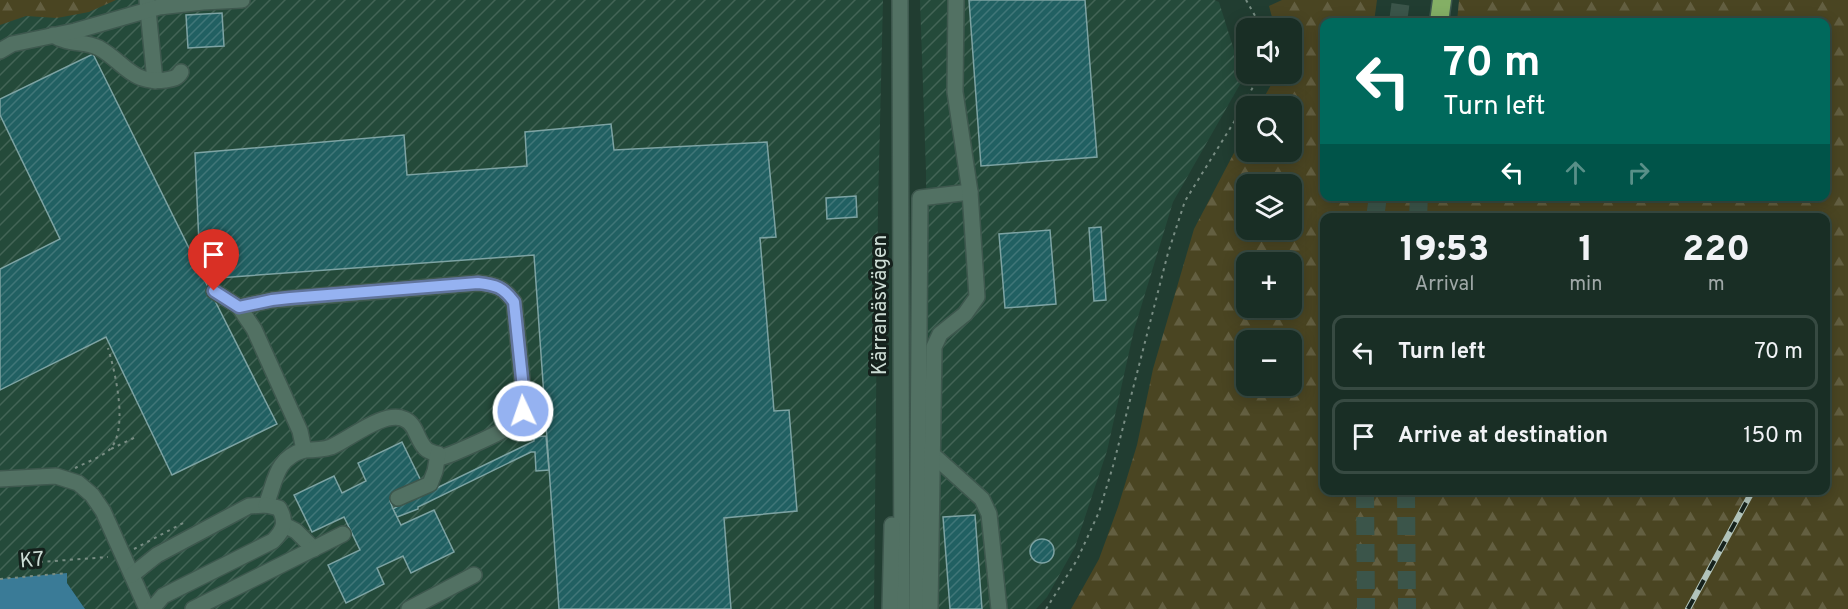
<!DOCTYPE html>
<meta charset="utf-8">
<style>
body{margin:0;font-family:Overpass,sans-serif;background:#263a32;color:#f1f3f6;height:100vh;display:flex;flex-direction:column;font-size:22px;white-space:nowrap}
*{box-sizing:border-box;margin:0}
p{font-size:20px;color:#9fa8a7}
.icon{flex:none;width:33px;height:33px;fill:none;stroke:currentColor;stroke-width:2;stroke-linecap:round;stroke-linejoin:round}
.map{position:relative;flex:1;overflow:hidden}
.drawer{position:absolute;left:1320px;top:213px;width:510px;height:282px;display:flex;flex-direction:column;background:#192e25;border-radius:12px;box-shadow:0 3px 15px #0003,0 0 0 2px #374a42}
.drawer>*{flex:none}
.hud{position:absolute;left:1320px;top:18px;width:510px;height:183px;border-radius:12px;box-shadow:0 3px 15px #0003,0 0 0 2px #374a42;background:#00695c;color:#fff;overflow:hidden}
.tools{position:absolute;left:1236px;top:18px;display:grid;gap:12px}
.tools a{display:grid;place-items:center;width:66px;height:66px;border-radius:12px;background:#192e25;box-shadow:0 3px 15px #0003,0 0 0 2px #374a42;font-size:30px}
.pin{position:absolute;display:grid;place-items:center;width:51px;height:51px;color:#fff;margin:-62px -26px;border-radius:50% 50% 50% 0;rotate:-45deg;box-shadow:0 0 6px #0007}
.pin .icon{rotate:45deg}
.me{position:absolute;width:66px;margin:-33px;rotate:357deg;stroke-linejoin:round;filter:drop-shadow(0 0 4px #0008)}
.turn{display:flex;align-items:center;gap:21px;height:126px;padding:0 24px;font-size:27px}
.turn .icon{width:78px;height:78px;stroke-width:2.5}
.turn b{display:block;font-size:42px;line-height:51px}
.lanes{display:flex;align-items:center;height:57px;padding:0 24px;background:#0003;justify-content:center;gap:30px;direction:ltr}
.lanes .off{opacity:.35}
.eta{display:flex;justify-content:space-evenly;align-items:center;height:102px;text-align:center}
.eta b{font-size:36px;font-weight:800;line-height:42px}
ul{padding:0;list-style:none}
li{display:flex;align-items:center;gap:18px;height:75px;margin:0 12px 9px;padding:0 12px;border:3px solid #374a42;border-radius:12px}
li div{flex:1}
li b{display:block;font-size:22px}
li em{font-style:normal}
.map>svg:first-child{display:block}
</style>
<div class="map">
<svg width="1848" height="609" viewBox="0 0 1848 609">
<defs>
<pattern id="industrial-furrows" width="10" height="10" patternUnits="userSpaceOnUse" patternTransform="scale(1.5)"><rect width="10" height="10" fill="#244a3a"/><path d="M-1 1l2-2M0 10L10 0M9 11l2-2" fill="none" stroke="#436456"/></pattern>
<pattern id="forest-firs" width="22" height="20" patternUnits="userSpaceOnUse" patternTransform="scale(1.5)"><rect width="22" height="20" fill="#4a4522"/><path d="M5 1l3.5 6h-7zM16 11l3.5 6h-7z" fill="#635f41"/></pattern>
<pattern id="building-hatch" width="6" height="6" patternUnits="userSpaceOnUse" patternTransform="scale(1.5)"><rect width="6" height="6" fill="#216062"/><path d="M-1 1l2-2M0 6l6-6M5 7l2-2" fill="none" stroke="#407678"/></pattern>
</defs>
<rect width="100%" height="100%" fill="#213d31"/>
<g fill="url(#industrial-furrows)">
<polygon points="0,0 883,0 878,205 874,609 85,609 67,583 67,573 0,579"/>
<polygon points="920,0 1214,0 1219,2 1243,79 1173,202 1134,330 1107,451 1075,547 1047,597 1036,609 924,609 927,325 926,172"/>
</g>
<g fill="url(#forest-firs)" fill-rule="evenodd">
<polygon points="0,0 116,0 89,12 57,18 26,16 0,25"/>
<path d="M 1282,0 L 1377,0 L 1374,22 L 1324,22 L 1324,196 L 1826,196 L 1826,22 L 1457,22 L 1459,0 L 1848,0 L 1848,609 L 1071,609 L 1099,559 L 1118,507 L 1137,445 L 1153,369 L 1194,229 L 1246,130 L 1246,152 L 1292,152 L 1292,106 L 1259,106 L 1271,85 L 1273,74 L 1292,74 L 1292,28 L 1275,28 L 1269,6 ZM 1246,184 L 1292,184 L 1292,230 L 1246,230 ZM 1324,218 L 1826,218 L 1826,490 L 1324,490 ZM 1246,262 L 1292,262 L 1292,308 L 1246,308 ZM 1246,340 L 1292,340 L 1292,386 L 1246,386 Z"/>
</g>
<polygon fill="#3a7b97" points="67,573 67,583 85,609 0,609 0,579"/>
<g fill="url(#building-hatch)" stroke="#7da3a3" stroke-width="1.5">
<polygon points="969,0 1085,0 1097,157 981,166"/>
<polygon points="222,13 224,46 188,48 186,15"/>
<polygon points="93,54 189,248 199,244 195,153 404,135 407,175 527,166 525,132 611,124 614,150 767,142 776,237 760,238 774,411 789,410 797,511 724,518 731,609 559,609 534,255 204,279 277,424 172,475 106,337 0,390 0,269 60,239 0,115 0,99"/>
<polygon points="856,196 857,217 827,219 826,198"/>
<polygon points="1101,227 1106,300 1094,301 1089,228"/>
<polygon points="1050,230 1056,304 1005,308 999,234"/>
<polygon points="546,436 549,470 536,471 535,452 531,452 418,507 418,509 397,517 393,509 413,497 414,499 534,441 534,437"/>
<polygon points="402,442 423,485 390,501 393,509 401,525 434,510 454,552 411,573 403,556 377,568 384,584 346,603 328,565 360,550 344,517 312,532 294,495 334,476 342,493 366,481 358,463"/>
<polygon points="975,515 982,609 950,609 943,517"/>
<circle cx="1042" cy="551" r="12"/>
</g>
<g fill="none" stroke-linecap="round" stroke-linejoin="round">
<g stroke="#3b554a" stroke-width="18" stroke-dasharray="18 9" stroke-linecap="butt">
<polyline points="1398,22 1401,0"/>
<polyline points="1375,218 1378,196"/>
<polyline points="1418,218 1419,196"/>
<polyline points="1365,490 1366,609"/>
<polyline points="1406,490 1407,609"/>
</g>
<defs>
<g id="minor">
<polyline points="147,0 155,81"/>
<polyline points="900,0 902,609"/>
<path d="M 53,35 C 71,46 83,40 99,48 C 124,62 131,84 165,80 C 172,79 177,79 181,72"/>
<polyline points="0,51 12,44 75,31 159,7 203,2 242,0"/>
<path d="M 214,291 L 239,307 L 272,300 L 478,283 C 496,285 503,287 514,302 L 524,398 C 523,407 523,414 517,421 C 511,429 455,453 443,457 C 438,454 429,452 426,449 C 416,440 417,424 404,419 C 384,410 350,439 331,447 C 322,450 314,450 304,450"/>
<polyline points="932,454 982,499 989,514 999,609"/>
<polyline points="0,479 56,476 78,483 92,495 103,511 147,609"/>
<polyline points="398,498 430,484 435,471 438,454"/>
<polyline points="284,525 296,531 314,549"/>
<path d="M 132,575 L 157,555 L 249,506 L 266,505 C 276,480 275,459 304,450 L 300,431 L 254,329 L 239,307"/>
<path d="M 152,609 L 163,596 L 273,541 C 284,530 287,522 279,508 L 266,505"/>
<polyline points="193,609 343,534"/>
<polyline points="409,609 474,575"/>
<polyline points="890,609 892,525"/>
<polyline points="917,609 920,198 970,192"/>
<polyline points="930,609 934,347 940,334 965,314 977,297 970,192 955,92 956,0"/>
</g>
<polyline id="highway" points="1439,22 1442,0"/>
</defs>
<use href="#minor" stroke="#3e584e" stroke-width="18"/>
<use href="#highway" stroke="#3e584e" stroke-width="21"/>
<g stroke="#788d83" stroke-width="2" stroke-dasharray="3 4.5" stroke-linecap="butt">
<polyline points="1246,0 1262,28"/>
<polyline points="111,449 138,436"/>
<path d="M 75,468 C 85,463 99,458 108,451 C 130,433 115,371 108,348"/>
<polyline points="134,549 187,521"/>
<polyline points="40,562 108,557"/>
<polyline points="0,579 67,573"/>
<polyline points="1046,609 1077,560 1099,512 1113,466 1168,253 1185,201 1234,122 1260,74"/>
</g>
<use href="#minor" stroke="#527163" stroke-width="15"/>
<use href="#highway" stroke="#84af65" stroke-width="18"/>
<defs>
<polyline id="rail" points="1688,609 1753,490"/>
</defs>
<use href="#rail" stroke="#b1c3ba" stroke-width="6"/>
<use href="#rail" stroke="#15211c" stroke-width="4" stroke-dasharray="11" stroke-linecap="butt"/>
</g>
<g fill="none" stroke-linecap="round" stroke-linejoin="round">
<defs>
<path id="route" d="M 214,291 L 239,307 L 272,300 L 290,298 L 478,283 C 496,285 503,287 514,302 L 524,398 L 523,411"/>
</defs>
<use href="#route" stroke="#61749d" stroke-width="15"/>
<use href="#route" stroke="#95b2f1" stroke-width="10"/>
</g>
<g text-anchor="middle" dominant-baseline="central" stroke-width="6" stroke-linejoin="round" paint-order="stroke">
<g font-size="21" fill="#cdddd5" stroke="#15211c">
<text transform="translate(880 305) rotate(-90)">Kärranäsvägen</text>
<text transform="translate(32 561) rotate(-5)">K7</text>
</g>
</g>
</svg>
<div class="tools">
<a><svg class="icon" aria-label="sound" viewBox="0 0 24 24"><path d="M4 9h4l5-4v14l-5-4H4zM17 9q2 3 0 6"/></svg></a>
<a><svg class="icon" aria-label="search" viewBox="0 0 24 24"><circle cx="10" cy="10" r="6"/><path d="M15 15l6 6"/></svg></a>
<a><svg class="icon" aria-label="layers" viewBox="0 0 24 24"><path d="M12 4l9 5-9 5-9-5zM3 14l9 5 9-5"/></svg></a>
<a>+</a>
<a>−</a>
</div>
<div class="pin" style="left:214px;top:291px;background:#d93025"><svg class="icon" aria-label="arrive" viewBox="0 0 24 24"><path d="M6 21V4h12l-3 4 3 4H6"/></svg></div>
<svg class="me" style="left:523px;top:411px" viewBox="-20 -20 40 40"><circle r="17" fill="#95b2f1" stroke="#fff" stroke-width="3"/><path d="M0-11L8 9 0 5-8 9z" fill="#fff"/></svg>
<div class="hud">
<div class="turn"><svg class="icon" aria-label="left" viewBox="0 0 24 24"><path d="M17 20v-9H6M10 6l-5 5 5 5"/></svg><div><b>70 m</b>Turn left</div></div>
<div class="lanes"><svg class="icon" aria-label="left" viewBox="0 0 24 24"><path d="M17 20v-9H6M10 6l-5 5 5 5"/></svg><svg class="icon off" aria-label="ahead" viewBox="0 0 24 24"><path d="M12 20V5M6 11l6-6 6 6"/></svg><svg class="icon off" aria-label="right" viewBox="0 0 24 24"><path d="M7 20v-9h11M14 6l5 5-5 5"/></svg></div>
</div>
<section class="drawer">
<div class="eta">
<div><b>19:53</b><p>Arrival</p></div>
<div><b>1</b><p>min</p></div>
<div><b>220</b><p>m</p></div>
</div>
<ul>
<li><svg class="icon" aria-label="left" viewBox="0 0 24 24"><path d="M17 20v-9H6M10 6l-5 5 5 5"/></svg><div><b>Turn left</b></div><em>70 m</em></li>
<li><svg class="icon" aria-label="arrive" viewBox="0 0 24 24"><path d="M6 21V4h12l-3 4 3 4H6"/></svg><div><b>Arrive at destination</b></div><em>150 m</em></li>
</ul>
</section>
</div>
